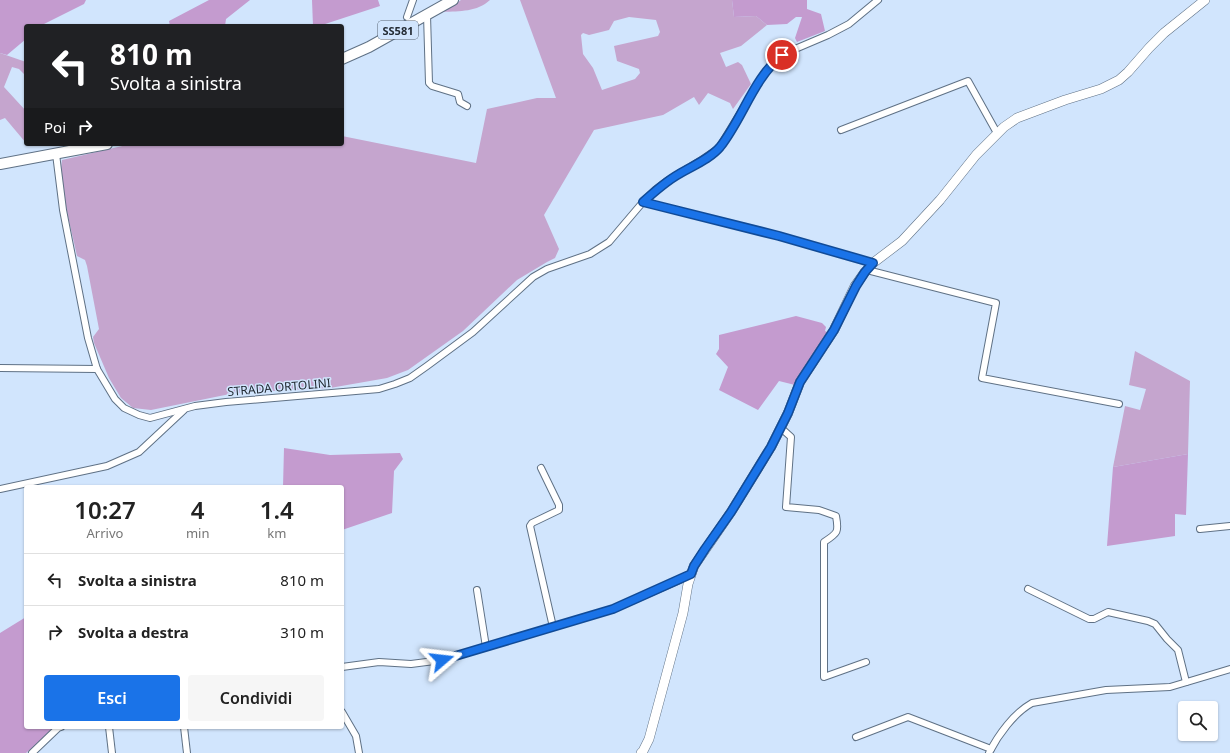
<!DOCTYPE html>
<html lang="it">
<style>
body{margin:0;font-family:"Noto Sans",sans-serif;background:#f6f6f6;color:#222;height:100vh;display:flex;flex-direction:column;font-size:15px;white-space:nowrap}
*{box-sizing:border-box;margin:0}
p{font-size:13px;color:#767676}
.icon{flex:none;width:22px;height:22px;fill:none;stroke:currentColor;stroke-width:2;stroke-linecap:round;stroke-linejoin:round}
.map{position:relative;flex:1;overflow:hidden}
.panel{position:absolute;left:24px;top:485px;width:320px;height:244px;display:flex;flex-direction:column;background:#fff;border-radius:4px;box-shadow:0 1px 3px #0004}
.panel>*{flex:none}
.hud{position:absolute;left:24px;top:24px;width:320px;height:122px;border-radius:4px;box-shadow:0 1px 3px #0004;background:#202124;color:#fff;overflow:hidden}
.fabs{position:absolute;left:1178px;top:701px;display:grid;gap:8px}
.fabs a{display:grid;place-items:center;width:40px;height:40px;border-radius:4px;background:#fff;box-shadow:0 1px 3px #0004;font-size:20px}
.pin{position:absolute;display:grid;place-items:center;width:34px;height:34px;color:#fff;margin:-17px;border:2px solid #fff;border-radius:50%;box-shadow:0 1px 4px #0007}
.me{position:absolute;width:44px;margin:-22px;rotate:73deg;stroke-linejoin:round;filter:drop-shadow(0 0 3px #0008)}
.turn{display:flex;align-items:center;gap:14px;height:84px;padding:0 20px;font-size:18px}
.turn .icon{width:52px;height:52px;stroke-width:2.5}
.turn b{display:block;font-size:28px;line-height:34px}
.then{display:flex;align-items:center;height:38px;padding:0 20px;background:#0003;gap:8px;font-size:15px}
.eta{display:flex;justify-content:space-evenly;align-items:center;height:68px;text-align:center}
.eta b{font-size:24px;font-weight:600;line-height:28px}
.action{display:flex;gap:8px;margin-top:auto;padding:8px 20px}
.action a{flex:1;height:46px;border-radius:4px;background:#1a73e8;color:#fff;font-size:16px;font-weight:600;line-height:46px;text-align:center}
.action a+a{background:#f6f6f6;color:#222}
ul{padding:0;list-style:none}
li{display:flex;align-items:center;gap:12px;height:52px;padding:0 20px;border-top:1px solid #e0e0e0}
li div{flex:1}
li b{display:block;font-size:15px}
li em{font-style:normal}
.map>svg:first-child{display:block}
</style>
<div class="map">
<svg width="1230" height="753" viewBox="0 0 1230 753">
<rect width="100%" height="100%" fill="#d1e5fd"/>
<g fill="#c5a5ce" fill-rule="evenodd">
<path d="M 461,0 L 490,0 C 477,12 460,11 443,12 Z"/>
<path d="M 520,0 L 732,0 L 734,17 L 756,16 L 767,25 L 741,46 L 720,53 L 726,67 L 738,62 L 742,65 L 751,84 L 733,109 L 730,103 L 708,93 L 699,105 L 694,97 L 663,115 L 594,130 L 544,215 L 559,249 L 555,258 L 547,262 L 517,280 L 463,331 L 408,370 L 387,378 L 330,388 L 235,393 L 151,410 L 133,408 L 121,398 L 109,378 L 94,343 L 93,337 L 99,329 L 87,266 L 85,260 L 77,256 C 72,231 58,183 62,160 L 131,144 L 342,144 L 342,136 L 476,163 L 487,109 L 537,98 L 556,98 ZM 629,17 L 656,20 L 660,32 L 658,36 L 614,46 L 617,61 L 639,69 L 640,73 L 635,79 L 602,90 L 593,68 L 583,54 L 581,35 L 583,33 L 589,35 L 609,30 L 614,21 Z"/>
<polygon points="0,53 26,62 26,76 19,69 12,67 4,87 26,111 26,143 5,118 0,120"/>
<polygon points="1135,351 1190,381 1188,454 1113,467 1125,406 1140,410 1146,389 1129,385"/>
</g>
<g fill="#c49bcf">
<polygon points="0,0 86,0 84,4 40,26 26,26 26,39 7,55 0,53"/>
<polygon points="209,0 250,0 226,19 225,26 170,26 169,21"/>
<polygon points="312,0 378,0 380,6 319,26 313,26"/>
<polygon points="732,0 807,0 807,9 821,14 825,31 797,42 795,38 802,17 796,17 787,24 767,25 756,16 734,17"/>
<polygon points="796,316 822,323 826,327 825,331 829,333 795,385 779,381 758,410 719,390 728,367 716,354 719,349 719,335"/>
<polygon points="284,448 330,455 400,453 403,459 394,471 392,513 342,530 342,487 283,487"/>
<polygon points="1188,454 1186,515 1175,514 1175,536 1107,546 1113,467"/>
<polygon points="26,617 26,727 57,727 26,753 0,753 0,633"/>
</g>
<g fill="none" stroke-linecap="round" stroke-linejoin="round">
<defs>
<g id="minor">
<polyline points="427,15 429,83 432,86 458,94 460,102 467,106"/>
<polyline points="407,17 413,0"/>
<polyline points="841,130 968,81 997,133"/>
<polyline points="56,154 63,210 88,338 97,369 115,399 124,408 139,415 150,418 195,406 226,402 379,389 395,384 410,378 427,366 473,332 533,277 547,269 590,254 609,242 643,202 655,190 667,181 700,161 719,148 764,74 774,61 781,55 828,35 849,24 878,0"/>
<polyline points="643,202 779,236 873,263"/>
<polyline points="867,270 996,303 982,378 1119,404"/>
<polyline points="0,368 97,369"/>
<path d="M 781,428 L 791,437 L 786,507 L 819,510 L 836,516 C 839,532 838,533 824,542 L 824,677 L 866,662"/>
<polyline points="541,468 559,505 559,510 532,523 530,526 553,627"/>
<polyline points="0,489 107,466 139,452 184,410"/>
<polyline points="1200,529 1230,526"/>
<polyline points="1028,589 1089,619 1094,619 1108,612 1148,621 1155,624 1167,639 1178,650 1186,682"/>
<polyline points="477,590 486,647"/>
<polyline points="342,667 379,662 411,664 442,660 613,609 691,575"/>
<polyline points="342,712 356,736 359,753"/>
<polyline points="109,727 112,753"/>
<polyline points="184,727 187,753"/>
<polyline points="856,737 908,717 991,749"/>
<polyline points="32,753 58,728 61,727"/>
<path d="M 989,753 C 998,735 1014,713 1032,703 L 1106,690 L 1170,687 L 1230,669"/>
</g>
<polyline id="secondary" points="641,753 643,751 649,739 683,613 688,584 694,566 731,512 771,447 788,413 800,382 834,330 855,286 865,272 873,263 902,241 940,200 976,155 1004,127 1017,118 1065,100 1101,89 1119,80 1128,72 1149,48 1164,33 1205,0"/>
<g id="primary">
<polyline points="342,59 369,47 453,0"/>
<polyline points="0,164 107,144"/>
</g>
</defs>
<use href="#minor" stroke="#5f7185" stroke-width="8"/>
<use href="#secondary" stroke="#5f7185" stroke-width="10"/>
<use href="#primary" stroke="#5f7185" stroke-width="12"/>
<use href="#minor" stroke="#fff" stroke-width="6"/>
<use href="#secondary" stroke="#fff" stroke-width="9"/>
<use href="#primary" stroke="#fff" stroke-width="10"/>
</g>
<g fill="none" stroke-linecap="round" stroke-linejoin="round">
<defs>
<path id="route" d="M 442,660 L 613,609 L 691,574 L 694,566 L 705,549 L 731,512 L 771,447 L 788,413 L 800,382 L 834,330 L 856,286 L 865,272 L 873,263 L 779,236 L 643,202 C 654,192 665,182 679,174 C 692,166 710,159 720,147 C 743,118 753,79 782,55"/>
</defs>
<use href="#route" stroke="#114b97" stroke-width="10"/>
<use href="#route" stroke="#1a73e8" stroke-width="7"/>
</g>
<g text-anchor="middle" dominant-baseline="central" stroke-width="3" stroke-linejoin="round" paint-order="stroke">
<rect fill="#d1e5fd" stroke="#576370" stroke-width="1" x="378" y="21" width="40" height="18" rx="3"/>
<g font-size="11" font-weight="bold" fill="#232b34">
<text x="398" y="30">SS581</text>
</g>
<g font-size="12" fill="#232b34" stroke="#d1e5fd">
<text transform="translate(279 387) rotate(-5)">STRADA ORTOLINI</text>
</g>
</g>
</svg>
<div class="fabs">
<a><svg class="icon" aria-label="search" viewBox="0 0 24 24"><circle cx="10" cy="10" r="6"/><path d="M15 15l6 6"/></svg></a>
</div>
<div class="pin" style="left:782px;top:55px;background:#d93025"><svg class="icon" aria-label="arrive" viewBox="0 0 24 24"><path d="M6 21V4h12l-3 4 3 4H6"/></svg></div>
<svg class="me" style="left:442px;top:660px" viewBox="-20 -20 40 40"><path d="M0-17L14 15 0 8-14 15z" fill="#1a73e8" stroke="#fff" stroke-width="4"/></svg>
<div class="hud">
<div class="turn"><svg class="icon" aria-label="left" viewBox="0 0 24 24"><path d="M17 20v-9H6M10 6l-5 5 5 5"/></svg><div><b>810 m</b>Svolta a sinistra</div></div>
<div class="then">Poi<svg class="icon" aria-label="right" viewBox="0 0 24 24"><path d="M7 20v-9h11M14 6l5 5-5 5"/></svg></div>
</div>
<section class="panel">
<div class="eta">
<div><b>10:27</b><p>Arrivo</p></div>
<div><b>4</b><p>min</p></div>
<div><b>1.4</b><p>km</p></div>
</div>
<ul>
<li><svg class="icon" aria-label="left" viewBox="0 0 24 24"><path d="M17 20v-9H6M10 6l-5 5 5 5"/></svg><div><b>Svolta a sinistra</b></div><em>810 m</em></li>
<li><svg class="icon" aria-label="right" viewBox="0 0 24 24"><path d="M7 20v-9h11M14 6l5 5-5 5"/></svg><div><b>Svolta a destra</b></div><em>310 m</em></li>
</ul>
<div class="action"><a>Esci</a><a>Condividi</a></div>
</section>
</div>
